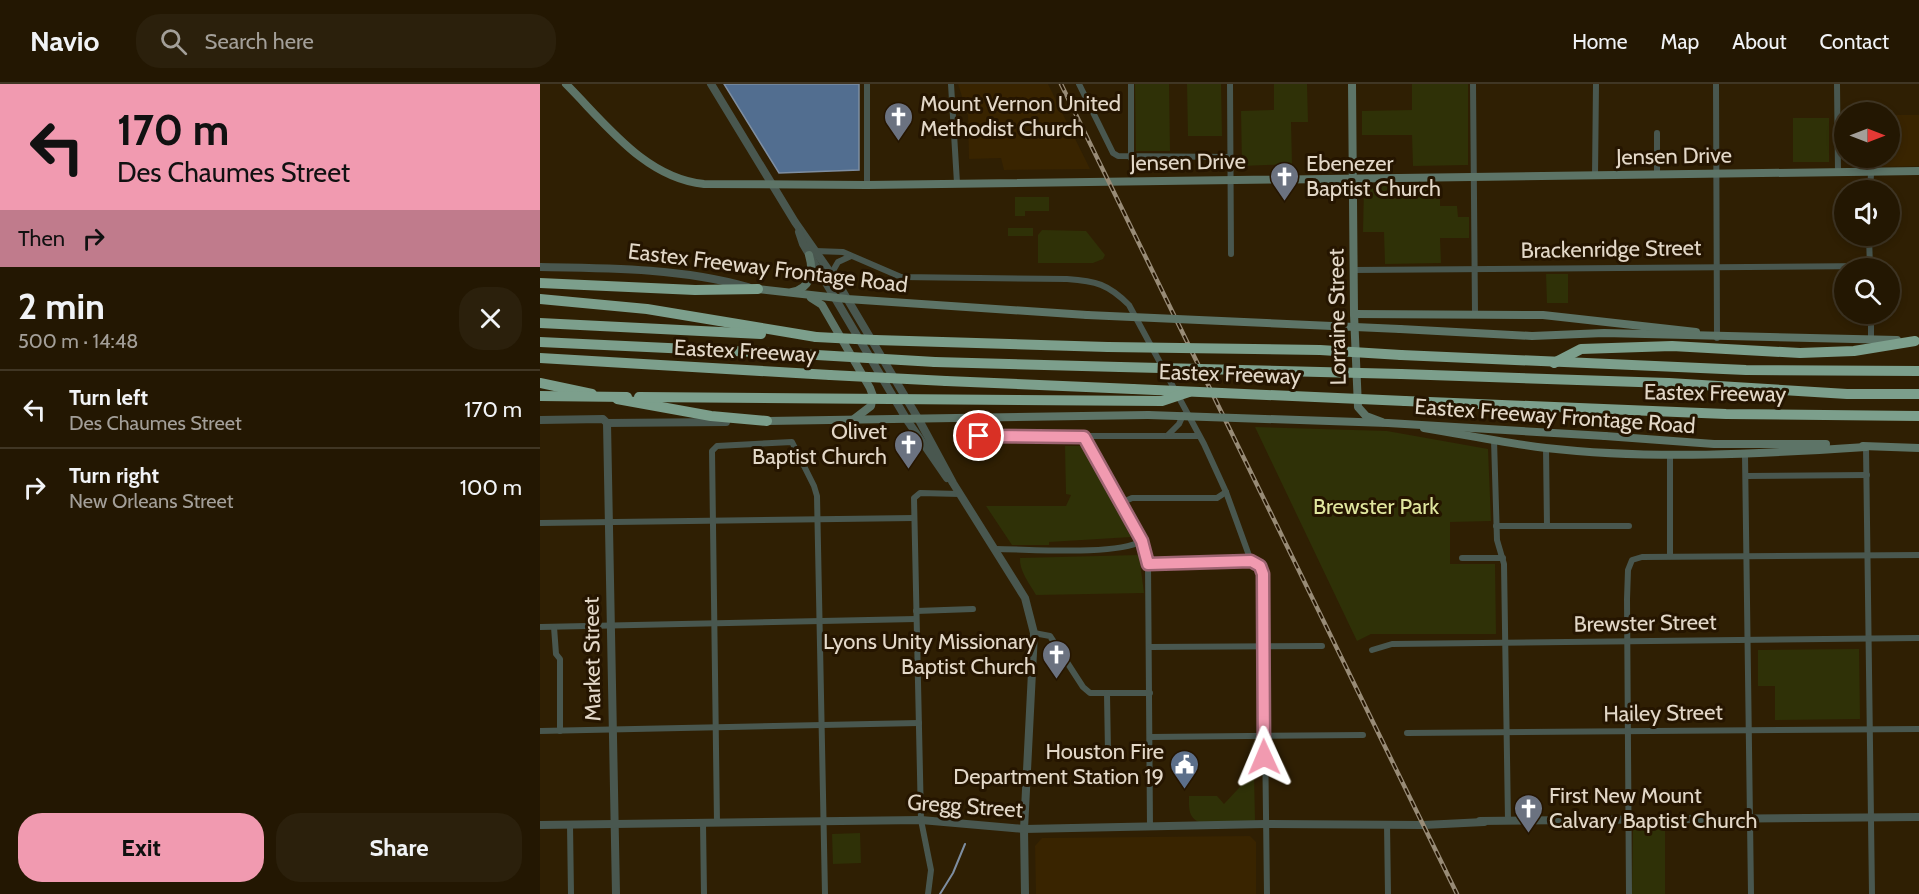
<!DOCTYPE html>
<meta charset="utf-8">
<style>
body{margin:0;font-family:Cabin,sans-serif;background:#2b200c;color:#f1f3f6;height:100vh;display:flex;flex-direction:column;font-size:22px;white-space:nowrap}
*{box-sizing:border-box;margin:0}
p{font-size:20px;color:#a39f99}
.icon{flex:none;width:33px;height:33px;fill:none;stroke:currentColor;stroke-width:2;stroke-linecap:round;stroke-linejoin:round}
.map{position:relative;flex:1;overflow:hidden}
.details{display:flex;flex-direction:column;background:#231702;width:540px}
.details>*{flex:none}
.banner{background:#f19ab0;color:#111;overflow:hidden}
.needle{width:39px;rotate:90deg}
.tools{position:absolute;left:1294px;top:18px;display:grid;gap:12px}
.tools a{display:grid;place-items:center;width:66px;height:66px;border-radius:50%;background:#231702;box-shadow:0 3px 9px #0003,0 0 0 2px #403624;font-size:30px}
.pin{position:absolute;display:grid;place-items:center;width:51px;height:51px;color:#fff;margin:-26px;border:3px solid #fff;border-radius:50%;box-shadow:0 2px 6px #0007}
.me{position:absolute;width:66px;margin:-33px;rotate:359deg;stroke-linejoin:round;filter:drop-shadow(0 0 4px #0008)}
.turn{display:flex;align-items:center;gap:21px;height:126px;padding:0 18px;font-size:27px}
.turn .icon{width:78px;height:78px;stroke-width:2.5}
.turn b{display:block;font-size:42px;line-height:51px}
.then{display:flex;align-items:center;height:57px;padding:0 18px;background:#0003;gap:12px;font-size:22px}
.round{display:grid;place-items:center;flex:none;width:63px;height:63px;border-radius:24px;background:#2b200c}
.head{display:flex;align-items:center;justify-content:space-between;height:102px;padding:0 18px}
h1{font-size:36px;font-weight:700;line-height:45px}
.cta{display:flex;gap:12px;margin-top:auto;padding:12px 18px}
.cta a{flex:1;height:69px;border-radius:24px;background:#f19ab0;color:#111;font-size:24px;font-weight:700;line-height:69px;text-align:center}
.cta a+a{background:#2b200c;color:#f1f3f6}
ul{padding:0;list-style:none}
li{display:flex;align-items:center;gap:18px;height:78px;padding:0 18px;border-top:2px solid #403624}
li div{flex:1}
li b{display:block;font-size:22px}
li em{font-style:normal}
header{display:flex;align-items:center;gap:36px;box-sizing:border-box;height:84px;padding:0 30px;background:#231702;border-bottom:2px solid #403624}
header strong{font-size:28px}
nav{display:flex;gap:33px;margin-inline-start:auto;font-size:21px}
.search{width:420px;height:54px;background:#2b200c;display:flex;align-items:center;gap:15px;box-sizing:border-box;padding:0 21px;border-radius:24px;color:#a39f99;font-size:22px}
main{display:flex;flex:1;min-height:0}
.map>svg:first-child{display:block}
</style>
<header>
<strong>Navio</strong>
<div class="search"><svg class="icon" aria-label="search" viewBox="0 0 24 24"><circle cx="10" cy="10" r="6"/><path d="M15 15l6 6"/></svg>Search here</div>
<nav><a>Home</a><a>Map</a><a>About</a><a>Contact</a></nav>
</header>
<main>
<section class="details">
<div class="banner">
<div class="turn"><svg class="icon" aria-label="left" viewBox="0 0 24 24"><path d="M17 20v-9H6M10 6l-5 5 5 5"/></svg><div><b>170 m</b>Des Chaumes Street</div></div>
<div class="then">Then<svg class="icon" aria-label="right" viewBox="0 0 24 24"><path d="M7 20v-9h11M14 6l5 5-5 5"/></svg></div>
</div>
<div class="head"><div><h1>2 min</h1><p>500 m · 14:48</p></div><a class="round"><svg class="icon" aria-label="close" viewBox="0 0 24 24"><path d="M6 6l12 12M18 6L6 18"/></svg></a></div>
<ul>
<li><svg class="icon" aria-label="left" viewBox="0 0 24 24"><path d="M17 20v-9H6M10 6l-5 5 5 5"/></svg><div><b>Turn left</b><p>Des Chaumes Street</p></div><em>170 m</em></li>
<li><svg class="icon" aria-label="right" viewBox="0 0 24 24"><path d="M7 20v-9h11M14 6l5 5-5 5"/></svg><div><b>Turn right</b><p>New Orleans Street</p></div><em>100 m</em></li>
</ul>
<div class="cta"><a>Exit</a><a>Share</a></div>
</section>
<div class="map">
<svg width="1379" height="810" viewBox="0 0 1379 810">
<rect width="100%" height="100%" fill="#2f1f03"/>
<g fill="#392400">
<polygon points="508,0 550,85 464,86 461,74 429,75 428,31 418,0"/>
<polygon points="1350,31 1379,31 1379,82 1336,83 1336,74 1350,74"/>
<polygon points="710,752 716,758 716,810 496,810 495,762 502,754"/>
</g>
<g fill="#2f3107">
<polygon points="595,0 629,0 630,67 596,67"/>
<polygon points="647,0 681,0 682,52 648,52"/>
<polygon points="734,0 767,0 768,38 751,38 752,80 702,82 701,27 734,26"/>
<polygon points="872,0 928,0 928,81 873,82 872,51 822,51 822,27 872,26"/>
<rect x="1253" y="34" width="36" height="44"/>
<polygon points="886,100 886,113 900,113 900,122 917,122 918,133 929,133 929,154 900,154 901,179 845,180 844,148 823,148 824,102"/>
<polygon points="475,113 509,113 509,127 485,127 485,132 475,132"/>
<rect x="468" y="144" width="25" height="8"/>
<polygon points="502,146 546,147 565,171 563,175 553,179 498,179 498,151"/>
<polygon points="1006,190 1028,190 1028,219 1007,219"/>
<polygon points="715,343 847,347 948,365 951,437 910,438 910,480 955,480 956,550 831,550 817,557"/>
<polygon points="525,362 540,362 544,365 591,453 509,458 509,461 472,461 446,422 526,422 531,411 526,410"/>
<path d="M 599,471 L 604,509 L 496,511 C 490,500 479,487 480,474 Z"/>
<polygon points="1319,565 1320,635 1235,636 1235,602 1218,602 1218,566"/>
<path d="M 714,688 L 715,737 L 659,738 C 648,733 649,724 649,712 L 677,712 L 684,720 Z"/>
<polygon points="1125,739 1125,810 1092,810 1093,744 1098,740"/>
<polygon points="320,749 321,779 293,780 292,750"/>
</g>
<polygon fill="#526e90" stroke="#7e8ea1" stroke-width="1.5" points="184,0 319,0 319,86 239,89"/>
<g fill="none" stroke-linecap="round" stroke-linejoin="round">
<polyline stroke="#7e8ea1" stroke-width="2" points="400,810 413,789 425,760"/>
<g stroke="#49574f" stroke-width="6">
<polyline points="327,0 327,101"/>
<polyline points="411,0 417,99"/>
<polyline points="539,0 573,69 578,72 690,73"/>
<polyline points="591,0 591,74"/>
<polyline points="690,0 691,170"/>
<polyline points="933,0 935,229"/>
<polyline points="1176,0 1177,254"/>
<polyline points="1297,0 1298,88"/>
<polyline points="1117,90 1117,49"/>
<polyline points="1055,92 1056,0"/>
<polyline points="1330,106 1331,90"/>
<polyline points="1329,152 1330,184"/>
<path d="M 275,167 L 303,168 L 361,193 L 527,195 C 556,197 568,200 589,221 L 664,360 L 686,408 L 711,477"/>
<polyline points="813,186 1330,182"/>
<polyline points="294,193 294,185 298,178 311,172"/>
<polyline points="1331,230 1331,256"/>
<polyline points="430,334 439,352 659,352"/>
<polyline points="628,351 639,340 643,331"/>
<polyline points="544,353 602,457 608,480 610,743"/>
<polyline points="954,356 957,456 964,480 968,737"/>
<polyline points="1326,363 1332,810"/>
<polyline points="1006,364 1007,442"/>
<polyline points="1130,370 1130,472"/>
<polyline points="1205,371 1211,810"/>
<polyline points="1206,392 1327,391"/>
<polyline points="581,419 592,414 677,414 686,408"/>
<polyline points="0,439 374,434"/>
<polyline points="956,442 1089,442"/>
<path d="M 456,465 C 489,465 575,472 602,457"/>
<polyline points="922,474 963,474"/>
<polyline points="711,477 720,482 723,491 727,810"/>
<polyline points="608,480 711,477"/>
<polyline points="376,527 433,525"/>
<polyline points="0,543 376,535"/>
<polyline points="14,543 16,570 20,575 20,647"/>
<polyline points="494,549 510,552 543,603 550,609 610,609"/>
<polyline points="610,563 782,562"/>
<polyline points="832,566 852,560 1379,554"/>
<polyline points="567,610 568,669"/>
<polyline points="0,647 379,639"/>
<polyline points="867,649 1379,645"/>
<polyline points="610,653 823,651"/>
<polyline points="163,739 164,810"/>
<polyline points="177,739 172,367 177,362 252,358 274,402 277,412 285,810"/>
<polyline points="847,740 848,810"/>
<polyline points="30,741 31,810"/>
<polyline points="388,810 391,786 381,736 374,414 380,409 420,410"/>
<polyline points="1089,810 1087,515 1088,486 1092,476 1102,473 1379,471"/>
</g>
<g stroke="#49574f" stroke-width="8">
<polyline points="171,0 255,138 299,201 379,336 413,399 485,514 494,549 484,745 485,810"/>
<polyline points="259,148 263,160 367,336 407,394"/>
<path d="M 0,183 C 69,184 141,184 208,203"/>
<polyline points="0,336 63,335 67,339 186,338"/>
<polyline points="67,339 76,810"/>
<polyline points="940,737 1379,733"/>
<polyline points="0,741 381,736 484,745 725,740 884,741 944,738"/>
</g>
<g stroke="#5d7467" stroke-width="8">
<path d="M 26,0 C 66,40 105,94 164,100 L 327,101 L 1379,87"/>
<polyline points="812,0 814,230 818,323 826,332 842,338"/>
<polyline points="218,205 307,215 547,231"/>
<path d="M 252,208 C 271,204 274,188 269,171"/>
<polyline points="271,214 282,221 330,304 333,312 331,322 314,335"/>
<polyline points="814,230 1003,231 1156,248"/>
<polyline points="860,245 992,252 1064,249 1357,256"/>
<polyline points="227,337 608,331"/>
<path d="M 884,344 C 925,351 966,359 1006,364 C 1112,376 1220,370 1326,363"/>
<polyline points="1065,352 1174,360 1286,360"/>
<polyline points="1323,362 1379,364"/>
</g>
<g stroke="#7c9f8c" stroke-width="10">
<polyline points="0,199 155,206 218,205"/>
<polyline points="0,215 107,225 276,253"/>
<polyline points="0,239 221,250"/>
<polyline points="335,256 568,263"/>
<polyline points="0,258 277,271"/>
<polyline points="861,271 1206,286 1379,287"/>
<polyline points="0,274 290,291"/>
<polyline points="395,278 580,283"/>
<polyline points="1014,279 1041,265 1132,262 1260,269 1314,267 1375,257"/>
<polyline points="861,290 1129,299 1307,310 1379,310"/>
<polyline points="406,297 593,305"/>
<polyline points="0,299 52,310"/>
<polyline points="77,315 171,332 227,337"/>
<polyline points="865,317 1186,330 1379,332"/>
</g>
<defs>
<polyline id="rail" points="521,0 917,810"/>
</defs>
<use href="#rail" stroke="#988b76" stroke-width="4.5"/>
<use href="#rail" stroke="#251500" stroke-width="2" stroke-dasharray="7" stroke-linecap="butt"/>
<g stroke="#5d7467" stroke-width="8">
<polyline points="547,231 860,245"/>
<polyline points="608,331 848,339 1065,352"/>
</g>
<g stroke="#7c9f8c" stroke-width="10">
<polyline points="276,253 335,256"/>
<polyline points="568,263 780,266 861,271"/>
<polyline points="277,271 395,278"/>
<polyline points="580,283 861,290"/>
<polyline points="290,291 406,297"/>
<polyline points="593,305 865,317"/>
<polyline points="0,312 87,313"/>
<polyline points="99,313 622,317 649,308"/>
</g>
</g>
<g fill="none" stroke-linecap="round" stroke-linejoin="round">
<defs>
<polyline id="route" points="439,352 544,353 602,457 608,480 711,477 720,482 723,490 724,673"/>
</defs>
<use href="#route" stroke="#9d6472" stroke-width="15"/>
<use href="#route" stroke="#f19ab0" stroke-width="10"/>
</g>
<defs>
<symbol id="church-pin" viewBox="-11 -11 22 30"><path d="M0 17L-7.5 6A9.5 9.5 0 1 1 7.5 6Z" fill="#6b7280" stroke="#251500"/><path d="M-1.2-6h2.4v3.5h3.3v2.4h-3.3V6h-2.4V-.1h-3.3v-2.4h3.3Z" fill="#fff"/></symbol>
<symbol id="civic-pin" viewBox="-11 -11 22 30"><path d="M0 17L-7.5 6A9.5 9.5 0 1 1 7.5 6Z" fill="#5c6f8a" stroke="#251500"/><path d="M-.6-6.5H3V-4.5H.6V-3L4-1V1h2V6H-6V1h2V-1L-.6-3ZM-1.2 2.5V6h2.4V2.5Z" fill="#fff"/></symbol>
</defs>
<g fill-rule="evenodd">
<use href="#church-pin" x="342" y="16" width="33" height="45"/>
<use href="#church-pin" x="728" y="76" width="33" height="45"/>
<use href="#church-pin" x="352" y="344" width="33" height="45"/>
<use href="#church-pin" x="500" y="554" width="33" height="45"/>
<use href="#civic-pin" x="628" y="664" width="33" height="45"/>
<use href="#church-pin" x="972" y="708" width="33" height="45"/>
</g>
<g text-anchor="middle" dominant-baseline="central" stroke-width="6" stroke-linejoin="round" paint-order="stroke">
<g font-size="22" fill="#e3d8c8" stroke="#251500" text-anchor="start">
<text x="380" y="19">Mount Vernon United<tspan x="380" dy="25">Methodist Church</tspan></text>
<text x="766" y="79">Ebenezer<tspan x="766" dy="25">Baptist Church</tspan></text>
<text x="347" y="347" text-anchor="end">Olivet<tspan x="347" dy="25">Baptist Church</tspan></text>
<text x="496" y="557" text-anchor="end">Lyons Unity Missionary<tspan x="496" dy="25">Baptist Church</tspan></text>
<text x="624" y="667" text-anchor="end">Houston Fire<tspan x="624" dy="25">Department Station 19</tspan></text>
<text x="1009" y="711">First New Mount<tspan x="1009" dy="25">Calvary Baptist Church</tspan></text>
</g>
<g font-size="22" fill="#e3d8c8" stroke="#251500">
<text transform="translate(1134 72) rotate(-1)">Jensen Drive</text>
<text transform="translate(648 78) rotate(-1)">Jensen Drive</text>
<text transform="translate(1071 165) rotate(-1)">Brackenridge Street</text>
<text transform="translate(228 184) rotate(7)">Eastex Freeway Frontage Road</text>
<text transform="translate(797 233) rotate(-91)">Lorraine Street</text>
<text transform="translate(205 267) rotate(3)">Eastex Freeway</text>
<text transform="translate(690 290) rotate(2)">Eastex Freeway</text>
<text transform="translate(1175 309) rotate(1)">Eastex Freeway</text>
<text transform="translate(1015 332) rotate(4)">Eastex Freeway Frontage Road</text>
<text transform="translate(1105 539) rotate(-1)">Brewster Street</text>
<text transform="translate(52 575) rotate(-91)">Market Street</text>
<text transform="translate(1123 629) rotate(-1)">Hailey Street</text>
<text transform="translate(425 722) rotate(4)">Gregg Street</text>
</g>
<g font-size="22" fill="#e0e69e" stroke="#251500">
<text x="836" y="422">Brewster Park</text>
</g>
</g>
</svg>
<div class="tools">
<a><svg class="needle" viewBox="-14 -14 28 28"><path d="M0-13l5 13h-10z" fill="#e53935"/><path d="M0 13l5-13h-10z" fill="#a39f99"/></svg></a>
<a><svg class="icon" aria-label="sound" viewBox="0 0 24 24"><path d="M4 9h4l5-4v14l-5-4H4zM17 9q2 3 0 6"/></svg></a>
<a><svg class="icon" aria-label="search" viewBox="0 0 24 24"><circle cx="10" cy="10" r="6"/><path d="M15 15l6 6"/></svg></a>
</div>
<div class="pin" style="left:439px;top:352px;background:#d93025"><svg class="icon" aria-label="arrive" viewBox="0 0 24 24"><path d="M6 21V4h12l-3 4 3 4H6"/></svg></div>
<svg class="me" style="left:724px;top:673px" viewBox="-20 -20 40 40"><path d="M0-17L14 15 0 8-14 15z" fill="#f19ab0" stroke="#fff" stroke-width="4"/></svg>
</div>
</main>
